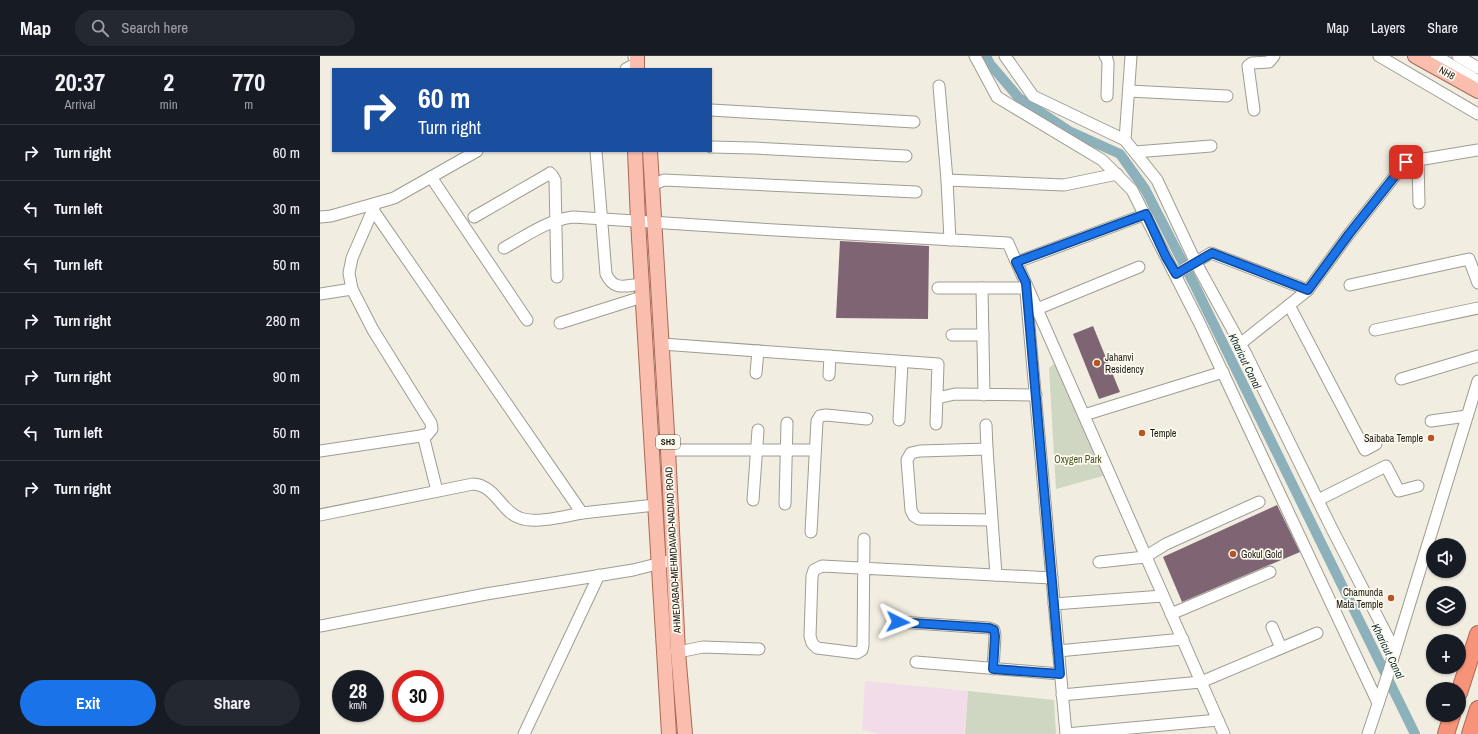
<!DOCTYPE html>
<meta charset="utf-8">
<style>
body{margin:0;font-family:"Archivo Narrow",sans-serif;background:#242831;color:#f1f3f6;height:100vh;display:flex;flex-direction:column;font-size:15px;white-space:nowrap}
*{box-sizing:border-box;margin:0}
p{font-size:13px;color:#9ea1a6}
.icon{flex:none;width:22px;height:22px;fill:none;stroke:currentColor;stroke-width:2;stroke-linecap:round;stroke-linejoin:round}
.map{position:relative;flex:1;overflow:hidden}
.details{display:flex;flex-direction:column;background:#171b24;width:320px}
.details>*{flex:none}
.hud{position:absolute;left:12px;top:12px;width:380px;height:84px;border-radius:0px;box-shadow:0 1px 3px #0004;background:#1a4fa0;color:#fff;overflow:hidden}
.controls{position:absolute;left:1106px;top:482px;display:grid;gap:8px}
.controls a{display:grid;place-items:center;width:40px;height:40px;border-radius:50%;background:#171b24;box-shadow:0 1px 3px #0004;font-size:20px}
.speed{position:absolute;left:12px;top:614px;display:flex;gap:8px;font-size:20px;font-weight:700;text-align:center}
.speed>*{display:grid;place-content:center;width:52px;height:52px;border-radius:50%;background:#171b24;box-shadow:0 1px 3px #0004;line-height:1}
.speed small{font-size:10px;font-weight:400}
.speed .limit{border:6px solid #d22;background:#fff;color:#111}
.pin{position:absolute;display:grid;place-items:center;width:34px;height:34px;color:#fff;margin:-17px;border-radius:8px;box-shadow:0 2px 6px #0006}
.me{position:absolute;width:44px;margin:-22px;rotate:93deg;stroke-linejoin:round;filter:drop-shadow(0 0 3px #0008)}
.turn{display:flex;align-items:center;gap:14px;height:84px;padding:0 20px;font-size:18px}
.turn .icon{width:52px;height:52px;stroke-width:2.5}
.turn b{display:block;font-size:28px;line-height:34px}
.eta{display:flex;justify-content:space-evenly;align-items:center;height:68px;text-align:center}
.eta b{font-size:24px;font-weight:700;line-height:28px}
.primary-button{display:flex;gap:8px;margin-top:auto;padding:8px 20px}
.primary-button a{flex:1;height:46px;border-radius:24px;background:#1a73e8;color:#fff;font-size:16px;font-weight:700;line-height:46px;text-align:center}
.primary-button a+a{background:#242831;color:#f1f3f6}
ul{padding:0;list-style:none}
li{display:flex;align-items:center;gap:12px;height:56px;padding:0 20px;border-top:1px solid #363941}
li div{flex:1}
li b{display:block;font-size:15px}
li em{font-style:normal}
header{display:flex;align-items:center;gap:24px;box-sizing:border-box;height:56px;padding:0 20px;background:#171b24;border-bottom:1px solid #363941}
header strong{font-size:19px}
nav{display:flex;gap:22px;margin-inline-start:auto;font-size:14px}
.search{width:280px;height:36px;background:#242831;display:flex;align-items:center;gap:10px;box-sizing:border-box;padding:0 14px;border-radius:22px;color:#9ea1a6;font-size:15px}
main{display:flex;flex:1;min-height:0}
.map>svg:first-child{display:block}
</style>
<header>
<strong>Map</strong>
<div class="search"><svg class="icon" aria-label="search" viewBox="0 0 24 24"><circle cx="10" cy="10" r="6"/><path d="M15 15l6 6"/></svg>Search here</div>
<nav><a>Map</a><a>Layers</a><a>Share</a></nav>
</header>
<main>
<section class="details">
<div class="eta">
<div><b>20:37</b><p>Arrival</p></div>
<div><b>2</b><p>min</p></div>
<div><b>770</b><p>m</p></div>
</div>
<ul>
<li><svg class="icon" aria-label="right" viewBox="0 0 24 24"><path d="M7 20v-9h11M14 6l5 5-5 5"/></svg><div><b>Turn right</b></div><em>60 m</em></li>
<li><svg class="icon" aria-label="left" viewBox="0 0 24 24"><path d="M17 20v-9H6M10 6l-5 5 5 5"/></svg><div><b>Turn left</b></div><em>30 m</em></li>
<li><svg class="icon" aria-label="left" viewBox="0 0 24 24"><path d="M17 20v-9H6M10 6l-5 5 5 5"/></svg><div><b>Turn left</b></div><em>50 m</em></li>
<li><svg class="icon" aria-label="right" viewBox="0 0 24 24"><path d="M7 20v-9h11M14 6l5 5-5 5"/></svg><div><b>Turn right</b></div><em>280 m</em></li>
<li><svg class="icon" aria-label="right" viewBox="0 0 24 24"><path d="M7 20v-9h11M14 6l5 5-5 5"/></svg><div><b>Turn right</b></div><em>90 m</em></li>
<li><svg class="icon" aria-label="left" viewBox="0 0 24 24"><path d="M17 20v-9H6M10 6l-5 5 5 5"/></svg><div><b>Turn left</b></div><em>50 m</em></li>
<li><svg class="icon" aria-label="right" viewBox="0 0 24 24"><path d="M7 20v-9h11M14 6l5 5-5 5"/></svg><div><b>Turn right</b></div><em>30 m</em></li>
</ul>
<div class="primary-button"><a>Exit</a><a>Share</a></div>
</section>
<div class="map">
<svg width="1158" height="678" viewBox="0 0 1158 678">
<rect width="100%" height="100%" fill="#f1ede1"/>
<polygon fill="#f2dcea" points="545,625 648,635 644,678 560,678 542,674"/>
<g fill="#cfd7c2">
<polygon points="741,307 790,418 736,433 729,312 734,308"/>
<polygon points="648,635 734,644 736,678 645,678"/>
</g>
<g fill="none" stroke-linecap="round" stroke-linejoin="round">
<polyline stroke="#8db1bb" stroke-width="10" points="666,0 670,8 699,42 749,75 800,98 825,133 874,228 1095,678"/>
</g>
<g fill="#7f6474">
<polygon points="520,185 609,190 608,263 516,262"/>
<polygon points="773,270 800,336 779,343 753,278"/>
<polygon points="957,449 980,496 862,546 843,501"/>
</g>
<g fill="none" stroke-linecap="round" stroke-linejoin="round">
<defs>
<g id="minor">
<polyline points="655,0 677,41 782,104 812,134 879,266 1058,647"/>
<polyline points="685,0 713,40 805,84"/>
<polyline points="785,0 787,3 788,7 787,40"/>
<polyline points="811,0 805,84 837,124 876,207 927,300 1011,471 1075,595"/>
<polyline points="1059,0 1158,58"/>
<polyline points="1116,0 1158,25"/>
<polyline points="1138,0 1158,12"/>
<polyline points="306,13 317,7 314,1"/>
<polyline points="619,30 627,124 630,184"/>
<polyline points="809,35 907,40"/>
<polyline points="391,54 594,66"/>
<polyline points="934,54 928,10 932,7 949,6 954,0"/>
<polyline points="391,91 433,92 586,100"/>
<path d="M 276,95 L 286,218 C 294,235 305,230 321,228"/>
<polyline points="815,96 891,90"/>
<polyline points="111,121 207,264"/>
<polyline points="627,124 744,129 797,118"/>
<polyline points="332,129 344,124 596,136"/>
<polyline points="1099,147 1098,104 1158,94"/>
<polyline points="53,154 262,457 335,449"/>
<polyline points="0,161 11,160 74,142 157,95"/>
<polyline points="154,161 227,119 230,117 232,119 235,124 237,221"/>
<path d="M 184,192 C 206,180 227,164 253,161 L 439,173 L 688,187 L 904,678"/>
<polyline points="697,206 826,158"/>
<polyline points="856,218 891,197 988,234"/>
<polyline points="1030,229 1149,203 1158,227"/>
<polyline points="618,232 706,232"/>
<polyline points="662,232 664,339"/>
<polyline points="706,236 746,678"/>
<polyline points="0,238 32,233"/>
<polyline points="969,249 1045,394 1056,388"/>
<polyline points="717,253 819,211"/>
<polyline points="240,267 322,241"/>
<polyline points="1055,274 1158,252"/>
<polyline points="632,279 663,279"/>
<polyline points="342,288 618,308 616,368"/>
<polyline points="920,288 988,234 1029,178 1086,106"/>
<polyline points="436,317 438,295"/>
<polyline points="509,319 510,300"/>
<polyline points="1081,323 1158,300"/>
<polyline points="617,342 635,338 716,339"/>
<polyline points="764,359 903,316"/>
<polyline points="579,364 582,306"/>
<polyline points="1111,365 1147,360"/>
<polyline points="666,369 667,393"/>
<polyline points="103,379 117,435"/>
<polyline points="348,394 494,394"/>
<polyline points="0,395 107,379 112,373 111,367 53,274 32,233 29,217 32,202 55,149"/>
<polyline points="433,444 438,374"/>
<polyline points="998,444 1066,410 1079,435 1098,430"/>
<polyline points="465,448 467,367"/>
<path d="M 0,459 L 153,428 C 156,428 159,429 162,430 C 177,436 184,457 200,462 C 216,468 245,460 262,457"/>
<polyline points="672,464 599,463 594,460 591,454 587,404 591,397 600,395 667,393 676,519"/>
<polyline points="491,476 497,365 500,360 506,359 547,363"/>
<polyline points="544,483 543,589 542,594 537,597 497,592 492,587 490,580 492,520 494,514 502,510 732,522"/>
<polyline points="779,506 825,501 846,488 939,446"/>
<polyline points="734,548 843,540"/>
<polyline points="851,558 950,516"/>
<polyline points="579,566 669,572 674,574 675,580 673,613"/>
<polyline points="0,570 166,538 313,514 353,504"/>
<polyline points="952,571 961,592"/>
<polyline points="738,595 863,583"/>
<polyline points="358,596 383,591 439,593"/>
<polyline points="596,606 740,618"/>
<polyline points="742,639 881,626 997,577"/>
<polyline points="204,678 279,519"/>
<polyline points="746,678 898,664"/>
<polyline points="1048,678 1068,618 1158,325"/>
</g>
<g id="major">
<polyline points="317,0 317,13"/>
<polyline points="1095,0 1158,35"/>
<polyline points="315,95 318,165 349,678"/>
<polyline points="330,95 348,394 358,596 365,678"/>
</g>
<g id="highway">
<polyline points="1139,637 1158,578"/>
<polyline points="1126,678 1132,659"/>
<polyline points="1150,678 1158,653"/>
</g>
</defs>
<use href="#minor" stroke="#9f9c91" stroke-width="13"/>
<use href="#major" stroke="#aa6956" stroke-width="16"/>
<use href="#highway" stroke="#aa6956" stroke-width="18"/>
<use href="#minor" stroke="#fff" stroke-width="11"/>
<use href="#major" stroke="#fabeaf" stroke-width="14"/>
<use href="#highway" stroke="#f69379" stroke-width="16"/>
</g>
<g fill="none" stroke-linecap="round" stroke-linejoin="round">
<defs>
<polyline id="route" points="578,566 669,572 674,574 675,580 673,613 740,618 706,227 696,206 826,158 846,201 856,218 892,197 988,234 1029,178 1086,106"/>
</defs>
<use href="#route" stroke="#114b97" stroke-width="10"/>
<use href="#route" stroke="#1a73e8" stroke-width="7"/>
</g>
<g fill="#b85323" stroke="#fefaee" stroke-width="1.5">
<circle cx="777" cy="307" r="4"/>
<circle cx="822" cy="377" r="4"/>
<circle cx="1111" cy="382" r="4"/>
<circle cx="913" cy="498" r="4"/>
<circle cx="1071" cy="542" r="4"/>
</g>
<g text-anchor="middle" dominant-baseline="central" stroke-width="3.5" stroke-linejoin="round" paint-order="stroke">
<rect fill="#fefaee" stroke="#605d57" stroke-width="1" x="336" y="379" width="24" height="14" rx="3"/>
<g font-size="9" font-weight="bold" fill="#1c1a16">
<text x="348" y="386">SH3</text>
</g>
<g font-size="10" fill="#1c1a16" stroke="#fefaee">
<text transform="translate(1127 17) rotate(29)">NH8</text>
<text transform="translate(353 494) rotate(-93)">AHMEDABAD-MEHMDAVAD-NADIAD ROAD</text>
</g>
<g font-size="10" fill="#1c1a16" stroke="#fefaee" text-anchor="start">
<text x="785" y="301">Jahanvi<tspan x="785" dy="12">Residency</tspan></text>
<text x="830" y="377">Temple</text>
<text x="1103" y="382" text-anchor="end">Saibaba Temple</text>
<text x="921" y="498">Gokul Gold</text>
<text x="1063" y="536" text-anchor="end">Chamunda<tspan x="1063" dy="12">Mata Temple</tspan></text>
</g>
<g font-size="10" fill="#475527" stroke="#fefaee">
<text x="758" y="403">Oxygen Park</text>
</g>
<g font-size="11" font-style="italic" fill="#0c3038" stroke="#fefaee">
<text transform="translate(925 305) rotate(64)">Kharicut Canal</text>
<text transform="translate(1068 595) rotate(64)">Kharicut Canal</text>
</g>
</g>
</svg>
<div class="controls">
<a><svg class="icon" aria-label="sound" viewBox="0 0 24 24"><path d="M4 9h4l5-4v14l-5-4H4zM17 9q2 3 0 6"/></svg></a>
<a><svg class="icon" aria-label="layers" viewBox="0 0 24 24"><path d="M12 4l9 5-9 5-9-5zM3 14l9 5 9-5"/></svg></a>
<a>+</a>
<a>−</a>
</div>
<div class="speed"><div>28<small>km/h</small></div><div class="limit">30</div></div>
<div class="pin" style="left:1086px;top:106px;background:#d93025"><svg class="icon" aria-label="arrive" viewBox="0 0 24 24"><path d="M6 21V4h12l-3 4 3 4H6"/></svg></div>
<svg class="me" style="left:578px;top:566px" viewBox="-20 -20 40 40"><path d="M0-17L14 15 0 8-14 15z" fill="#1a73e8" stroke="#fff" stroke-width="4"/></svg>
<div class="hud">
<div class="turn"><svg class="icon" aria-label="right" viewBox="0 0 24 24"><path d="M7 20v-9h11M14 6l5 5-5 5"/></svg><div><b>60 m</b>Turn right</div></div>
</div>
</div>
</main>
